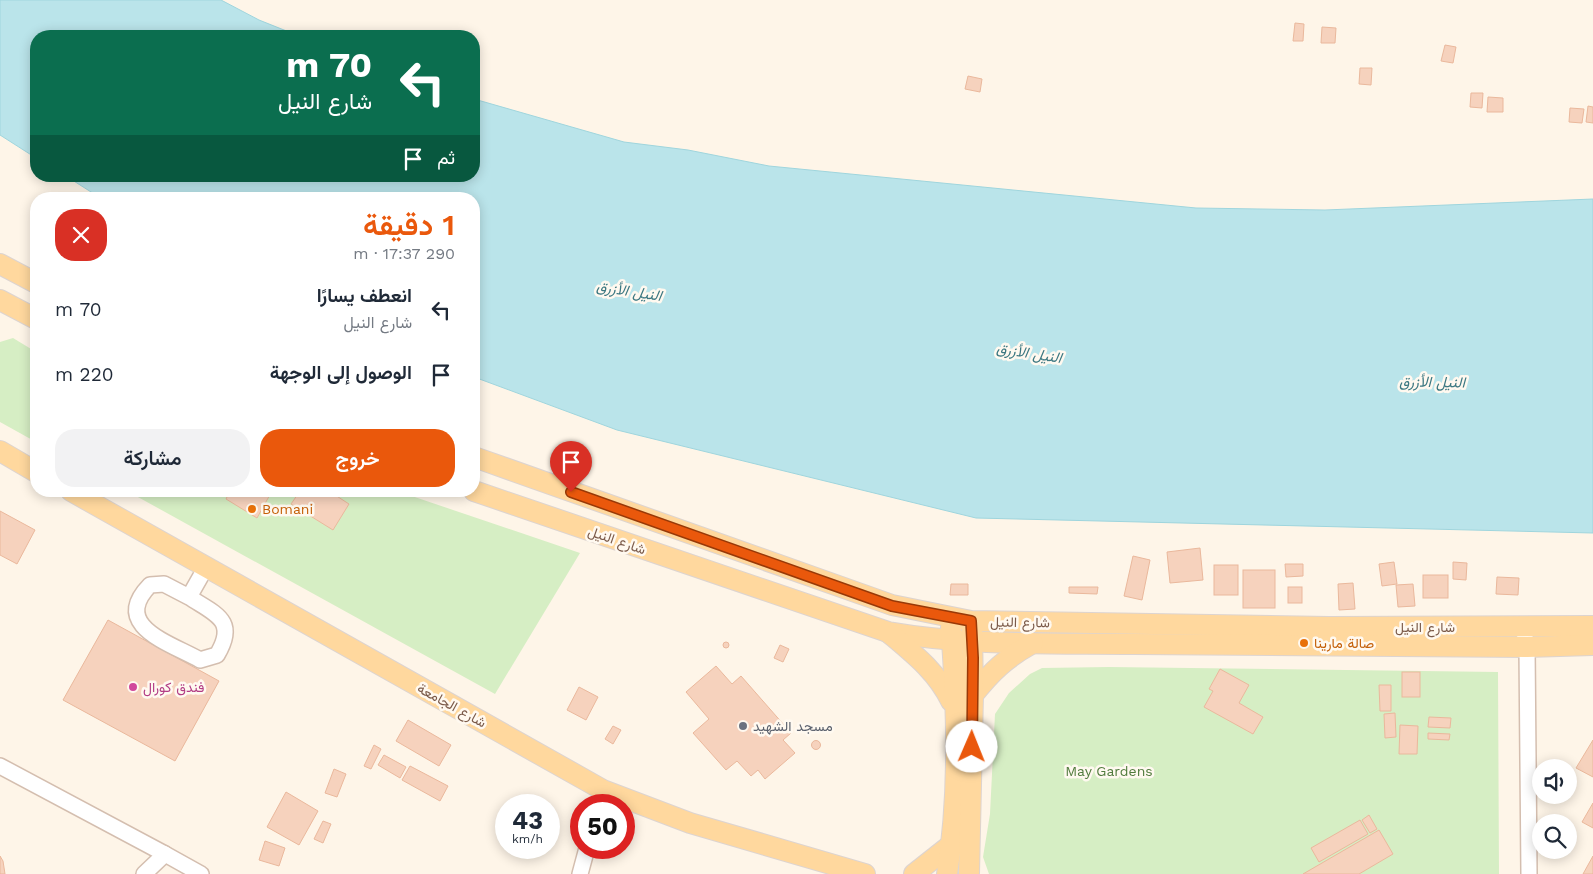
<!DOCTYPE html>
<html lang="ar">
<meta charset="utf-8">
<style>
body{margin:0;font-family:"Work Sans",Vazirmatn,sans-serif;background:#f2f2f3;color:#1f2937;direction:rtl;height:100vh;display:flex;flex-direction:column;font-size:19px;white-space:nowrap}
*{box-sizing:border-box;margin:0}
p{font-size:16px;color:#747a83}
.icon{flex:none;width:28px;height:28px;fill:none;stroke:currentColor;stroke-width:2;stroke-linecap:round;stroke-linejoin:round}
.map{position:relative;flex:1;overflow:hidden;direction:ltr}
.details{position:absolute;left:30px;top:192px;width:450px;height:305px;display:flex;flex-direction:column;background:#fff;border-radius:20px;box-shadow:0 2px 12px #0003;direction:rtl}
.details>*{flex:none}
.guide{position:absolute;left:30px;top:30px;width:450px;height:152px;border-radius:20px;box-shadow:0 2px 12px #0003;direction:rtl;background:#0b6e4f;color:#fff;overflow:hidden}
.tools{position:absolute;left:1532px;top:759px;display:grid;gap:10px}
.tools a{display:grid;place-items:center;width:45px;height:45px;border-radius:50%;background:#fff;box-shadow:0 2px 12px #0003;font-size:25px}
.speed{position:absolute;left:495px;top:794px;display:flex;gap:10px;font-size:25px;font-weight:700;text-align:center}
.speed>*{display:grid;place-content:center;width:65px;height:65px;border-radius:50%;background:#fff;box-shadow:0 2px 12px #0003;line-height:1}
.speed small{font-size:12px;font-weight:400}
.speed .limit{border:8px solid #d22;background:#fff;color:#111}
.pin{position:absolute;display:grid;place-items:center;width:42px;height:42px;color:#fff;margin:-51px -21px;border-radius:50% 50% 50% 0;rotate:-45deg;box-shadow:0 0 5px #0007}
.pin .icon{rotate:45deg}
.me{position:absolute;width:55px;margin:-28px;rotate:1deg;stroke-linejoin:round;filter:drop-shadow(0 0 4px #0008)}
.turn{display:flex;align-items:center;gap:18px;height:105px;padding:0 25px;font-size:22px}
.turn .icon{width:65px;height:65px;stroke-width:2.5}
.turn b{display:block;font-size:35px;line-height:42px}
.then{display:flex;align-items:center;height:48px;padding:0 25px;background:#0003;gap:10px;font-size:19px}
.round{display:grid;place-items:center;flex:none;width:52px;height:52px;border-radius:20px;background:#f2f2f3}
.summary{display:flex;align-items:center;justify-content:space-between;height:85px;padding:0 25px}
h1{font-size:30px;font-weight:600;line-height:38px;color:#ea580c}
.action{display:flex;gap:10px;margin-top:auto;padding:10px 25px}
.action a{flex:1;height:58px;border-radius:20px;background:#ea580c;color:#fff;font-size:20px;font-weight:600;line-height:58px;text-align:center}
.action a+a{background:#f2f2f3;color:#1f2937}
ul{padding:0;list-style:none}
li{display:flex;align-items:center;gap:15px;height:65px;padding:0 25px}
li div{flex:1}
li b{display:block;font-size:19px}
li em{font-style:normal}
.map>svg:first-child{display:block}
</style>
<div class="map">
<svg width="1593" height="874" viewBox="0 0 1593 874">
<rect width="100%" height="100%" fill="#fef5e8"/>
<g fill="#d6eec4">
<polygon points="13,338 36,352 36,442 0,422 0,342"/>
<polygon points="127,491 397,491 580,553 495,694"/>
<polygon points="1109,667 1498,672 1499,874 989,874 983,857 990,814 995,714 1009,693 1030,674 1042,668"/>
</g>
<g fill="#bae4ea" stroke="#9fd5dd">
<polygon points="0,0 221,0 259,20 299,36 36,36 36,158 0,135"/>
<polygon points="474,99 624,142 688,150 769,166 1196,208 1325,210 1593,199 1593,533 976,518 617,430 474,377 474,199 102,199 66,176 474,176"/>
</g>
<g fill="#f6d2bd" stroke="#eab89c">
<polygon points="1295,23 1304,24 1303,41 1293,41"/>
<polygon points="1322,27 1336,28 1335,43 1321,43"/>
<polygon points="1445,45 1456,47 1453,63 1441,61"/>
<polygon points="1360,68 1372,68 1371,85 1359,84"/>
<polygon points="968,76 982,79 980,92 965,89"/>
<polygon points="1471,93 1483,93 1482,108 1470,107"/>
<polygon points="1488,97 1503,98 1503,112 1487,112"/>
<polygon points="1588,106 1593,107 1593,123 1586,122"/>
<polygon points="1570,108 1584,109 1582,123 1569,122"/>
<polygon points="230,491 272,491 257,518 226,499"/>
<polygon points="300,491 329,491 349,504 333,530 291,504"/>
<polygon points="0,511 35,530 17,564 0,555"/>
<polygon points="1200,548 1203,580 1170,583 1167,552"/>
<polygon points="1133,556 1150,560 1142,600 1124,596"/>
<polygon points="1394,562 1397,584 1382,586 1379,564"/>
<polygon points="1453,562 1467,563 1466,580 1453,579"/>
<polygon points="1285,564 1303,564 1303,576 1286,577"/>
<rect x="1214" y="565" width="24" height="30"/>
<rect x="1243" y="570" width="32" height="38"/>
<rect x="1423" y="575" width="25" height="23"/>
<polygon points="1497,577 1519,578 1518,595 1496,594"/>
<polygon points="1353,583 1355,609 1339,610 1338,584"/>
<polygon points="951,584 968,584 968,595 950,595"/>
<polygon points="1413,584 1415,606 1398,607 1396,585"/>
<polygon points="1069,587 1098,587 1097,594 1069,593"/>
<rect x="1288" y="587" width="14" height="16"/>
<polygon points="108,620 219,681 175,761 63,700"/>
<circle cx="726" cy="645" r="3"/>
<polygon points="780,645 789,649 783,662 774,658"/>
<polygon points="716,666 732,684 741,676 791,733 783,740 795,753 765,779 758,770 751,776 737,761 726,770 693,733 709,719 686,692"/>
<polygon points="1220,669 1249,685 1239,703 1263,717 1253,734 1204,707 1213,691 1209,689"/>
<rect x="1402" y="672" width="18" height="25"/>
<polygon points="1379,685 1391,685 1391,711 1380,711"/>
<polygon points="579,687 598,697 586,720 567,710"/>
<polygon points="1395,713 1396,737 1385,738 1384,714"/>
<polygon points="1429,717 1451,718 1450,728 1428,727"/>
<polygon points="408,720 451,745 439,766 396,741"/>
<polygon points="1400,725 1418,726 1417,754 1399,754"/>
<polygon points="613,726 621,730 613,744 605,739"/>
<polygon points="1428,733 1450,734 1449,740 1428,739"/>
<polygon points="1593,740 1593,777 1576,768"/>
<circle cx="816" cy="745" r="4.5"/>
<polygon points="374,745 381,749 371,769 364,766"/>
<polygon points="384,755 406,767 400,778 378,765"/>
<polygon points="410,766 448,786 440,801 402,780"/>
<polygon points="334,769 346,774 337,797 325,793"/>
<polygon points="286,792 318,811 299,845 267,827"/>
<polygon points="1593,803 1593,828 1582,822"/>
<polygon points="1369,815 1377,829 1370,833 1362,820"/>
<polygon points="1360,820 1368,834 1319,862 1311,848"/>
<polygon points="323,821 331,824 323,843 314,839"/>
<polygon points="1379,830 1393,854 1359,874 1303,874"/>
<polygon points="265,841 285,848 279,866 259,860"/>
<polygon points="0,856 3,861 5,874 0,874"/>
<polygon points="1593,856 1593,874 1583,874"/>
</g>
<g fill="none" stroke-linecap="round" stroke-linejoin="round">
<defs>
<g id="minor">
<path d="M 189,597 C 215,614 238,620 217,655 L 200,660 C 170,643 110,626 150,585 L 164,584 L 189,597 L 206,567"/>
<polyline points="1523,627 1527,647 1529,874"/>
<polyline points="0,766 165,854"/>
<polyline points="598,805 603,790"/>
<polyline points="144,874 165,854 201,874"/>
<polyline points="580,874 587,848"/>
</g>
<g id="major">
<polyline points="0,264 36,283"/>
<polyline points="0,300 36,319"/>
<polyline points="0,451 36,472"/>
<polyline points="474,457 892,605 971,621 1329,627 1593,626"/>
<polyline points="71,491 603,790 690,823 865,874"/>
<path d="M 474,491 L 888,632 C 968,646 1051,643 1133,644 C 1264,646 1396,645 1527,647 L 1593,645"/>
<path d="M 889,633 C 914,654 937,672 951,701"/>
<path d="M 973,695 C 992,671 1006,658 1033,643"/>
<polyline points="914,874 952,844"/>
<path d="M 947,874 C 960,794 957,708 951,627"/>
<polyline points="969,874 973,695 972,629"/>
</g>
</defs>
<use href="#minor" stroke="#d4beaf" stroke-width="18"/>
<use href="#major" stroke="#ddd4d0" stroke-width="22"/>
<use href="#minor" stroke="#fff" stroke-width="15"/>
<use href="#major" stroke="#ffd89e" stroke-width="20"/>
</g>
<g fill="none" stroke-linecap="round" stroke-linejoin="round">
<defs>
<polyline id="route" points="571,492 892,606 971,621 973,658 972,747"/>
</defs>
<use href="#route" stroke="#983908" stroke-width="12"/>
<use href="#route" stroke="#ea580c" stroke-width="9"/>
</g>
<g fill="#e8710a" stroke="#fff9f0" stroke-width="2">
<circle cx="252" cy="509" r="5"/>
<circle cx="1304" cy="643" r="5"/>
</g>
<circle fill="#d1479c" stroke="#fff9f0" stroke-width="2" cx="133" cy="687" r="5"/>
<circle fill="#6b7280" stroke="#fff9f0" stroke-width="2" cx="743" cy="726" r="5"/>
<g text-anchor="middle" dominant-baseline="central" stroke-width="5" stroke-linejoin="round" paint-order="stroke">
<g font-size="14" fill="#c56008" stroke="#fff9f0" text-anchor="start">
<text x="262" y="509">Bomani</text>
<text x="1314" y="643">صالة مارينا</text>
</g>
<g font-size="14" fill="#7b5a49" stroke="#fff9f0">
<text transform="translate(617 540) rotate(19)">شارع النيل</text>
<text transform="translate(1020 622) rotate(1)">شارع النيل</text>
<text x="1425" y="627">شارع النيل</text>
<text transform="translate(452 705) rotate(29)">شارع الجامعة</text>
</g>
<g font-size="14" fill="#b23c85" stroke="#fff9f0" text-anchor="start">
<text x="143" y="687">فندق كورال</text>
</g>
<g font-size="14" fill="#5b616d" stroke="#fff9f0" text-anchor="start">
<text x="753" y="726">مسجد الشهيد</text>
</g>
<g font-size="14" fill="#517b3d" stroke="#fff9f0">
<text x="1109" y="771">May Gardens</text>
</g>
<g font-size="15" font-style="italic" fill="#3b7781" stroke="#fff9f0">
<text transform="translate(629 291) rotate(9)">النيل الأزرق</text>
<text transform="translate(1029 353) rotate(9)">النيل الأزرق</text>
<text transform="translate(1432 382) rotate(1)">النيل الأزرق</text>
</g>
</g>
</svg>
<div class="tools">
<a><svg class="icon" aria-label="sound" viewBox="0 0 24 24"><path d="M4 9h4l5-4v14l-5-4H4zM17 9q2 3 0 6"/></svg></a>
<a><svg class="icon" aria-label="search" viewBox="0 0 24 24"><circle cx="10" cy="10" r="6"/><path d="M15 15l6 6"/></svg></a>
</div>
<div class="speed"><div>43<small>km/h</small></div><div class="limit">50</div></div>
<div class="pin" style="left:571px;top:492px;background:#d93025"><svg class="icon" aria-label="arrive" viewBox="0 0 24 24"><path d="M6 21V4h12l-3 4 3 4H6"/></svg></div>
<svg class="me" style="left:972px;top:747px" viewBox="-20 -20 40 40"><circle r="19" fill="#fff"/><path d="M0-13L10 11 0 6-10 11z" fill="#ea580c"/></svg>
<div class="guide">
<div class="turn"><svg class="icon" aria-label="left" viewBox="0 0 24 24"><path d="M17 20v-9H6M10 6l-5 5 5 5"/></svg><div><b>70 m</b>شارع النيل</div></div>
<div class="then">ثم<svg class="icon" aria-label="arrive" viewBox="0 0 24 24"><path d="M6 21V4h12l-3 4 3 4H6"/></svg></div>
</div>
<section class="details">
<div class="summary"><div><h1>1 دقيقة</h1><p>290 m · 17:37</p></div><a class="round" style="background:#d93025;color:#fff"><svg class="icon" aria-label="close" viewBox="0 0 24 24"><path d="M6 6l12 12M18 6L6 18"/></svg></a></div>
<ul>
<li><svg class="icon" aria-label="left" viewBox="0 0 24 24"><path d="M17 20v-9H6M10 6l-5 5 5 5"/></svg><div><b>انعطف يسارًا</b><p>شارع النيل</p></div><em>70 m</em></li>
<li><svg class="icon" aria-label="arrive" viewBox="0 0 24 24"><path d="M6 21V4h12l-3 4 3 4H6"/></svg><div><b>الوصول إلى الوجهة</b></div><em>220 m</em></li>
</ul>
<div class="action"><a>خروج</a><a>مشاركة</a></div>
</section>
</div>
